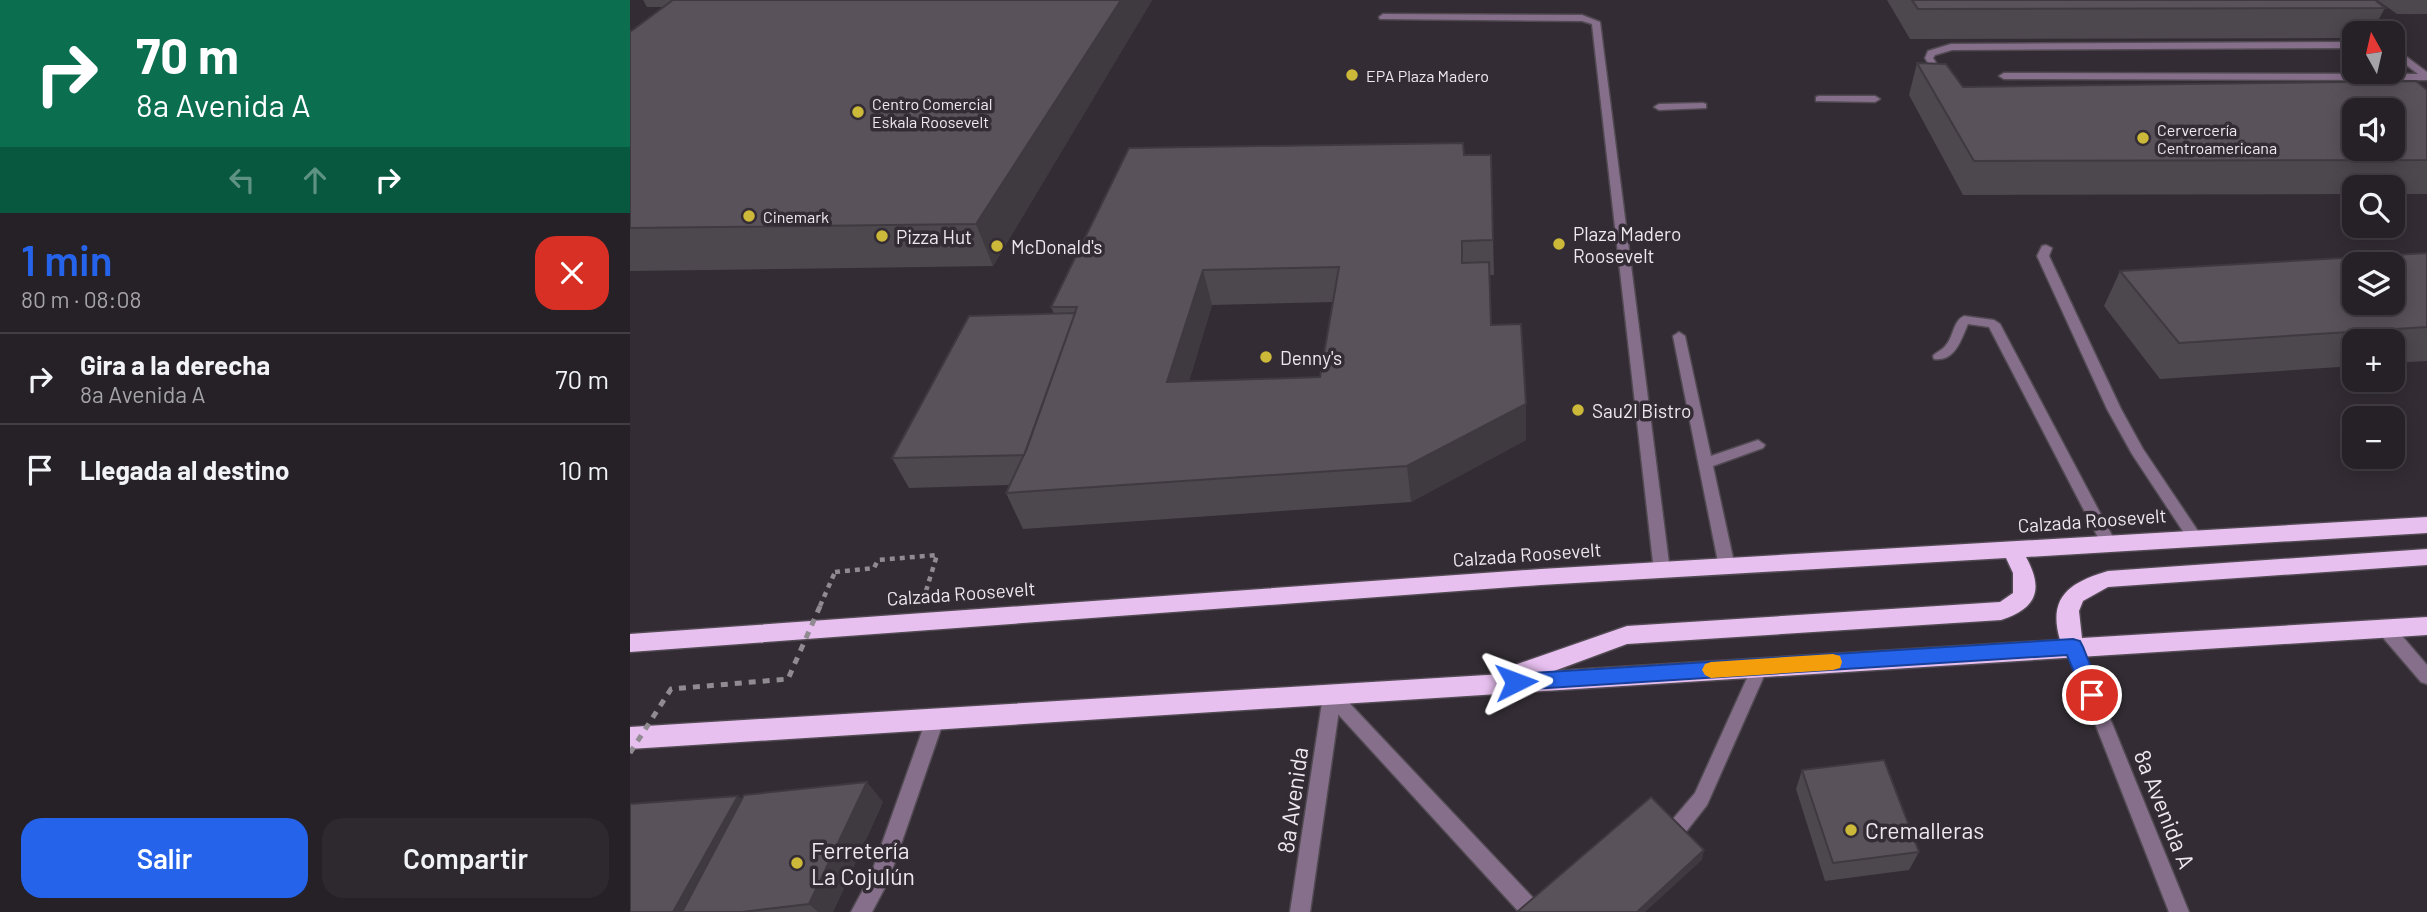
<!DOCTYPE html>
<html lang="es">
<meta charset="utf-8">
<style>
body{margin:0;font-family:Barlow,sans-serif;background:#2e292f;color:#f1f3f6;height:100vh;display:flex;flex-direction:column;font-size:26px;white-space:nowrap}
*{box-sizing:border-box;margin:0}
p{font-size:23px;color:#a4a3a7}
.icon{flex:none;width:38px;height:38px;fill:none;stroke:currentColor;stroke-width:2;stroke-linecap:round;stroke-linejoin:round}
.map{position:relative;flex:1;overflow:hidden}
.side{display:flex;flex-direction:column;background:#262127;width:630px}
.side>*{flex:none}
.banner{background:#0b6e4f;color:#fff;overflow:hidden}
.needle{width:46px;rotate:352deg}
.controls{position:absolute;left:1712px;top:21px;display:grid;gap:14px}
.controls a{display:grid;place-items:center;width:63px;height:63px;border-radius:14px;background:#262127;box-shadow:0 4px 18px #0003,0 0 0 2px #423e44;font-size:35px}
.pin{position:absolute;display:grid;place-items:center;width:60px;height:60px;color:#fff;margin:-30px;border:4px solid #fff;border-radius:50%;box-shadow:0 2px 7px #0007}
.me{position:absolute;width:77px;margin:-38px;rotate:87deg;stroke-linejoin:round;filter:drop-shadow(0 0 5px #0008)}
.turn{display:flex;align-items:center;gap:24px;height:147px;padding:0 21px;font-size:32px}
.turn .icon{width:91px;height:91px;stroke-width:2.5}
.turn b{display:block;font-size:49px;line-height:60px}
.lanes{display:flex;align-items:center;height:66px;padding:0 21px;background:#0003;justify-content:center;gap:35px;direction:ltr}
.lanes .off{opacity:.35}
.round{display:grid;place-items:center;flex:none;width:74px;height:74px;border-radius:21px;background:#2e292f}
.headline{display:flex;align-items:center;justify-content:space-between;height:119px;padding:0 21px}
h1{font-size:42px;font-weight:600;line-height:52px;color:#2563eb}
.cta{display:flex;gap:14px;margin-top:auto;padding:14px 21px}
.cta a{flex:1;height:80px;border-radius:21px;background:#2563eb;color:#fff;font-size:28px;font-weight:600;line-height:80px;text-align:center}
.cta a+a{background:#2e292f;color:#f1f3f6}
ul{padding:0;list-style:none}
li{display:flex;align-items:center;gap:21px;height:91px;padding:0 21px;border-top:2px solid #423e44}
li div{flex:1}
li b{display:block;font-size:26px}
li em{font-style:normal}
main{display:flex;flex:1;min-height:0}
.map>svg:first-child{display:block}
</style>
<main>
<section class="side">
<div class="banner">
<div class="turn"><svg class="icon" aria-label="right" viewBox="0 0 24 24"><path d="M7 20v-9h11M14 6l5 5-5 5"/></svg><div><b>70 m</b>8a Avenida A</div></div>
<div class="lanes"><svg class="icon off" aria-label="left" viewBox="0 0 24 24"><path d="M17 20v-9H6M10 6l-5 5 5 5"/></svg><svg class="icon off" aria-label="ahead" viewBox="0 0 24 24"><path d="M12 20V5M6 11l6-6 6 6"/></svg><svg class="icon" aria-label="right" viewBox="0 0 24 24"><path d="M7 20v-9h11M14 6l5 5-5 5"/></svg></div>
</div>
<div class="headline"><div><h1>1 min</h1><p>80 m · 08:08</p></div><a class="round" style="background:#d93025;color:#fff"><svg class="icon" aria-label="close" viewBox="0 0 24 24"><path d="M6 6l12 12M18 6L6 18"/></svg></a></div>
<ul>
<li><svg class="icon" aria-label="right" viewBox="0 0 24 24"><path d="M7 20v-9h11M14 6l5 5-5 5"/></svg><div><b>Gira a la derecha</b><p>8a Avenida A</p></div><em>70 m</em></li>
<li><svg class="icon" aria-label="arrive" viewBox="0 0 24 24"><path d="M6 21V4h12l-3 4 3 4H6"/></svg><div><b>Llegada al destino</b></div><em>10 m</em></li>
</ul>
<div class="cta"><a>Salir</a><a>Compartir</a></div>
</section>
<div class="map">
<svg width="1797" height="912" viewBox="0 0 1797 912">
<rect width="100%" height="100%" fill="#332c34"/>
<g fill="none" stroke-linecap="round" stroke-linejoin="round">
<defs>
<g id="service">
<polygon points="753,14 952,15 970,22 1040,571 1037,575 1032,577 1027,575 1024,571 962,24 952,21 750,19 749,17"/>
<polygon points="1724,42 1724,48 1322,50 1305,55 1303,58 1316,78 1311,81 1308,80 1295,58 1298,51 1321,44"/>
<polygon points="1762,46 1797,72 1797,80 1374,79 1369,76 1374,73 1788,74 1762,54"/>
<polygon points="1189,96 1245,96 1250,99 1245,102 1186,101 1186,97"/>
<polygon points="1073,103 1076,104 1076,108 1029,110 1024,107 1029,104"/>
<polygon points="1416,245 1422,248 1419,256 1491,409 1513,449 1570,534 1573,538 1570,542 1560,542 1502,454 1477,409 1407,256 1412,246"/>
<path d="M 1334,316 L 1364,320 L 1370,324 L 1486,543 L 1483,547 L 1473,547 L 1359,327 L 1338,324 C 1331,340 1325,362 1304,359 L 1303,356 C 1306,352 1313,350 1316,345 C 1324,336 1323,321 1334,316 Z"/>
<polygon points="1049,332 1055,336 1081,456 1128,440 1135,445 1133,448 1083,466 1105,567 1102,571 1097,573 1092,571 1089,567 1043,336"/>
<polygon points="1755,621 1761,623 1797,665 1797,684 1791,682 1749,633 1747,628 1749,623"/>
<polygon points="1130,660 1136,662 1138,667 1077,805 1051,838 1044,841 1037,838 1035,832 1037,826 1065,793 1122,667 1124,662"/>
<polygon points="702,689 708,691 907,902 909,912 889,912 696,701 693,696 696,691"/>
<polygon points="305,712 311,715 314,720 258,882 242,912 221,912 240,877 296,720 299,715"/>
</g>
<g id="minor">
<polygon points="1443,640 1449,642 1451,647 1559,912 1539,912 1435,647 1437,642"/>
<polygon points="702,689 708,691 711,696 680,912 660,912 693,696 696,691"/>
</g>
<path id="trunk" d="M 1797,517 L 1797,533 L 1396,557 C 1414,590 1407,608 1371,620 L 997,644 L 924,671 L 1430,640 C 1417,596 1441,582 1478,571 L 1797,549 L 1797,565 L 1478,587 L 1453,601 L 1449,611 L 1452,638 L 1797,617 L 1797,635 L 0,749 L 0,727 L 873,674 L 876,668 L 997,626 L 1370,602 L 1383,593 L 1383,573 L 1376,558 L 911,585 L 0,652 L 0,634 L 911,569 Z"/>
</defs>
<use href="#service" stroke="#514a52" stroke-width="3"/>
<use href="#minor" stroke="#514a52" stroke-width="3"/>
<use href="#trunk" stroke="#514a52" stroke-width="3"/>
<polyline stroke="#908a91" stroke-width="4.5" stroke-dasharray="5 5" stroke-linecap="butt" points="205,572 244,568 248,560 307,555 296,591"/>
<use href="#service" fill="#866f8b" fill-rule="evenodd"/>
<use href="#minor" fill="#866f8b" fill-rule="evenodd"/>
<use href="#trunk" fill="#e8c0f0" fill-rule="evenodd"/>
<polyline stroke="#908a91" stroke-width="4.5" stroke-dasharray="5 5" stroke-linecap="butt" points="190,606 205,572"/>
<polyline stroke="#908a91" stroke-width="5" stroke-dasharray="7 7" stroke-linecap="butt" points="0,753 41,689 158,679 191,604"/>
</g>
<g fill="#4d474e" fill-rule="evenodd">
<polygon points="13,0 522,0 363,266 0,271 0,32 33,7 17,7"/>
<polygon points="1257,0 1745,0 1755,8 1741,33 1724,33 1724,38 1280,39"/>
<polygon points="1747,0 1797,0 1797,14 1767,14"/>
<polygon points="1287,63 1333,87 1797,90 1797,194 1762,194 1762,187 1724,187 1724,194 1333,195 1279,95"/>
<path d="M 834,155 L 861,155 L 864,275 L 859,275 L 861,325 L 896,404 L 896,440 L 781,502 L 393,529 L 376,493 L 379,485 L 279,488 L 262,458 L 424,314 L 421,307 ZM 703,302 L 690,377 L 559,381 L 582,305 Z"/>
<polygon points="1797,253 1797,361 1762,363 1762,341 1724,341 1724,366 1530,379 1474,306 1490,271"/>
<polygon points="1172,770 1289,852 1279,870 1195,881 1166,789"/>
<polygon points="108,796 112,800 253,802 203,912 0,912"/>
</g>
<g fill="#3f3940">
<polygon points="491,0 522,0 363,266 346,224"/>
<polygon points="573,270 582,305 548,418 537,382"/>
<polygon points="896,404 896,440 781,502 777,466"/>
<polygon points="237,782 253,802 203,912 188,912 179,904"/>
<polygon points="108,796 127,816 75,912 43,912"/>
<polygon points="1074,850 1072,860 1015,912 1007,912"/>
</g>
<g fill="#5a525b" stroke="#3f3940" stroke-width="2" fill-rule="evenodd">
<polygon points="43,0 491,0 346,224 0,228 0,32"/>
<polygon points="1282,0 1745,0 1755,8 1288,9"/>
<path d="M 1287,63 L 1316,64 L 1333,87 L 1786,81 L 1797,90 L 1797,160 L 1344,161 ZM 1724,110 L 1762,110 L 1762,149 L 1724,149 Z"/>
<path d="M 833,143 L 834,155 L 861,155 L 863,240 L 832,241 L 832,263 L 859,262 L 861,325 L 891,324 L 896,404 L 777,466 L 376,493 L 397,448 L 447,307 L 421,307 L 499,148 ZM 709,267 L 690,377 L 537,382 L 573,270 Z"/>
<path d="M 1797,253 L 1797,327 L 1549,343 L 1490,271 ZM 1724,264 L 1762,264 L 1762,303 L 1724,303 Z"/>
<polygon points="445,313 394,455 262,458 339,316"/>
<polygon points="1254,760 1289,852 1203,863 1172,770"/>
<polygon points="237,782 179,904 112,912 52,912 114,795"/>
<polygon points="108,796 43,912 0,912 0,804"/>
<polygon points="1021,797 1074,850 1007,912 887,912"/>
</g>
<polygon fill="#2563eb" stroke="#184099" stroke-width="2" points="1443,639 1450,641 1453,647 1472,695 1469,701 1456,701 1437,655 886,690 880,688 877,682 880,676 886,674"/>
<polygon fill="#f59e0b" points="1203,654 1210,656 1212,662 1210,668 1203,670 1081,678 1075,675 1072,670 1075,664 1081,662"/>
<g fill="#ccb939" stroke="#332c34" stroke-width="2.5">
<circle cx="722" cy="75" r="7"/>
<circle cx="228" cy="112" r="7"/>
<circle cx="1513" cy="138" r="7"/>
<circle cx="119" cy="216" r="7"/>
<circle cx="252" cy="236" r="7"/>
<circle cx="929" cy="244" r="7"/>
<circle cx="367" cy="246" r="7"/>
<circle cx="636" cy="357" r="7"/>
<circle cx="948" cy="410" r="7"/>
<circle cx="1221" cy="830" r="7"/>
<circle cx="167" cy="863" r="7"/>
</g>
<g text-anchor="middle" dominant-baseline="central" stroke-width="7" stroke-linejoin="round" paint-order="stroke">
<g font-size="16" fill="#ede9ee" stroke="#332c34" text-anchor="start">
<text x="736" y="75">EPA Plaza Madero</text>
<text x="242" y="103">Centro Comercial<tspan x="242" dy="18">Eskala Roosevelt</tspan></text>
<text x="1527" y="129">Cervercería<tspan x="1527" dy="18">Centroamericana</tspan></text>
<text x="133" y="216">Cinemark</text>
</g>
<g font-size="19" fill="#ede9ee" stroke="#332c34" text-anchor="start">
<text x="943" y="233">Plaza Madero<tspan x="943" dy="22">Roosevelt</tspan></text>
<text x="266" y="236">Pizza Hut</text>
<text x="381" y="246">McDonald's</text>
<text x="650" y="357">Denny's</text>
<text x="962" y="410">Sau2l Bistro</text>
</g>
<g font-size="19" fill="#ede9ee" stroke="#332c34">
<text transform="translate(1462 520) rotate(-4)">Calzada Roosevelt</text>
<text transform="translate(897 554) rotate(-4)">Calzada Roosevelt</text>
<text transform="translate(331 593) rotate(-4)">Calzada Roosevelt</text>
</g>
<g font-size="23" fill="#ede9ee" stroke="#332c34">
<text transform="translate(662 800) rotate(-82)">8a Avenida</text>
<text transform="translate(1535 809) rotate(68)">8a Avenida A</text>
</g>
<g font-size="23" fill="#ede9ee" stroke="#332c34" text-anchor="start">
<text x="1235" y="830">Cremalleras</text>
<text x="181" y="850">Ferretería<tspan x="181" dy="26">La Cojulún</tspan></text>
</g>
</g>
</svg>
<div class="controls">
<a><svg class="needle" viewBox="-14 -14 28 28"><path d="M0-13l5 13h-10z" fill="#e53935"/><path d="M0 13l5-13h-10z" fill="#a4a3a7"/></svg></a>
<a><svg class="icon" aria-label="sound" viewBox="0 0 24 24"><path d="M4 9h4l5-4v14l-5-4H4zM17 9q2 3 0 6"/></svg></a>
<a><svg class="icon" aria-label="search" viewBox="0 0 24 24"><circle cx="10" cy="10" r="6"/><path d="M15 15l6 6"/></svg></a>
<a><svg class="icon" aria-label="layers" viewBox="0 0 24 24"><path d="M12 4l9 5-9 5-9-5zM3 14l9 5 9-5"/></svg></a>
<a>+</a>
<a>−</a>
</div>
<div class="pin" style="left:1462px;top:695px;background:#d93025"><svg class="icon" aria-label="arrive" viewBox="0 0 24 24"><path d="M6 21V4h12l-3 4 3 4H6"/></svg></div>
<svg class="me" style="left:886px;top:682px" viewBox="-20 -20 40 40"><path d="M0-17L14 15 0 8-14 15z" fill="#2563eb" stroke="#fff" stroke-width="4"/></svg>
</div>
</main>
